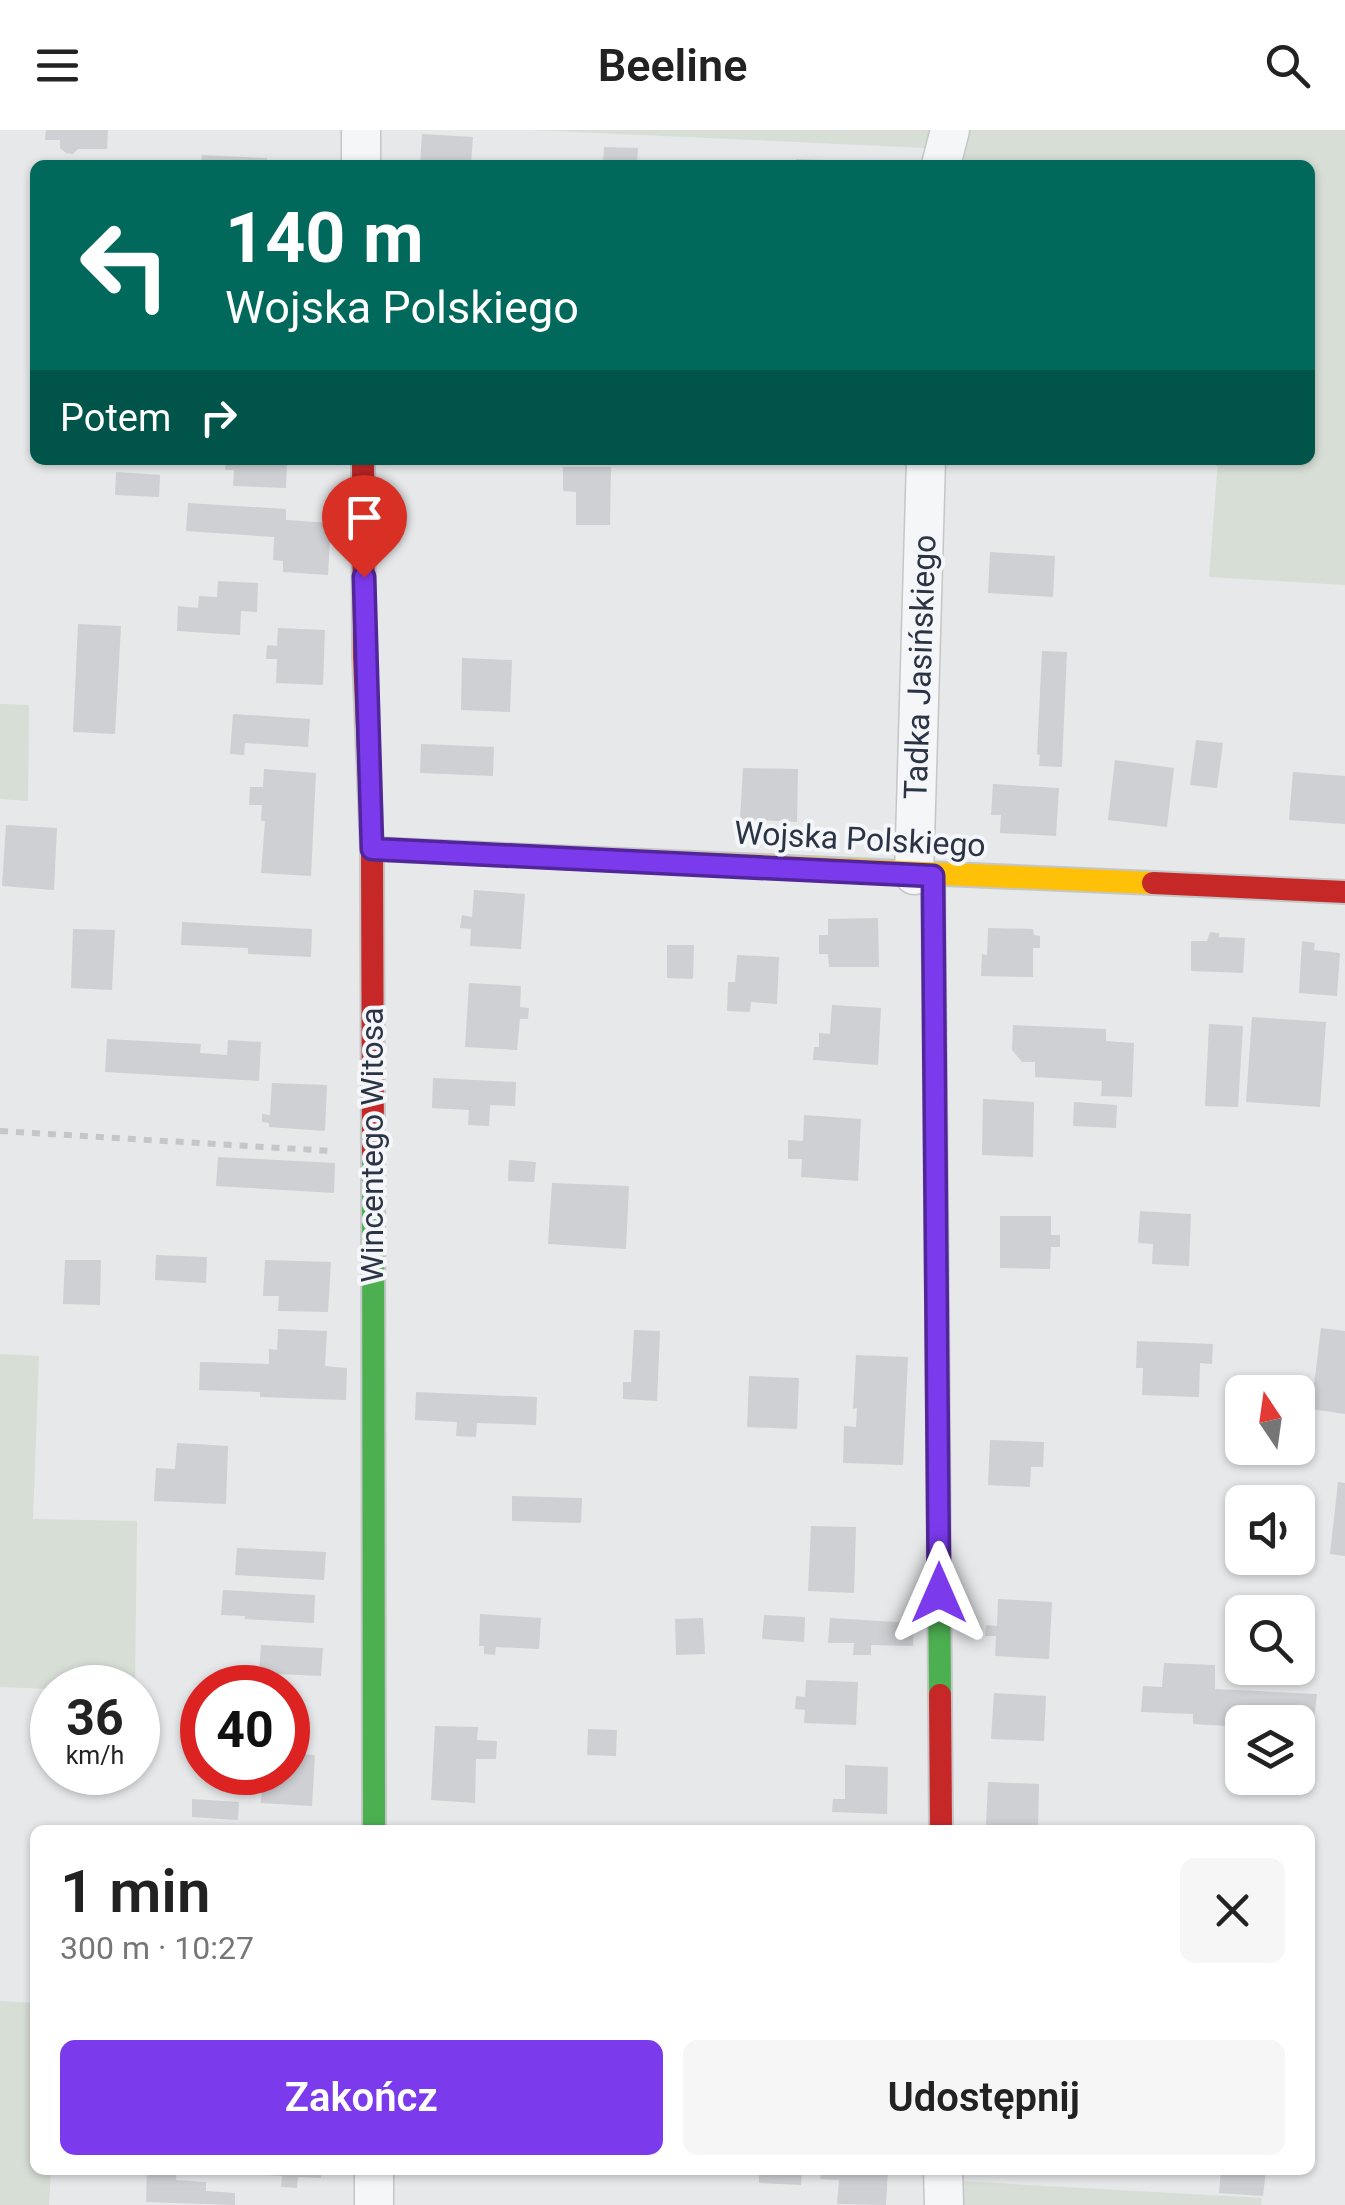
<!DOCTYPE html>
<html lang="pl">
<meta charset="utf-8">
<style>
body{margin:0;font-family:Roboto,sans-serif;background:#f6f6f6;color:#222;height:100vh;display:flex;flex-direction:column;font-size:38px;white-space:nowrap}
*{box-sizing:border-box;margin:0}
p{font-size:32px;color:#767676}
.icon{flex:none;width:55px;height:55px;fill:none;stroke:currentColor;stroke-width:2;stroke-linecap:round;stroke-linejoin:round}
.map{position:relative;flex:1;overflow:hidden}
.panel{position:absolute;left:30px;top:1695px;width:1285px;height:350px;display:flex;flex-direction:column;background:#fff;border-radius:15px;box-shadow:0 2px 8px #0004}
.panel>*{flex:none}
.top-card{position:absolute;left:30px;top:30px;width:1285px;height:305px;border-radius:15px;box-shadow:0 2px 8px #0004;background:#00695c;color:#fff;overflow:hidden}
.needle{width:65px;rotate:347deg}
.fabs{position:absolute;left:1225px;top:1245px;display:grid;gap:20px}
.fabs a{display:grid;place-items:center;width:90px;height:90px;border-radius:15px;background:#fff;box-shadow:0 2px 8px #0004;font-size:50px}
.speed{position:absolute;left:30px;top:1535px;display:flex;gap:20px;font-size:50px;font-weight:700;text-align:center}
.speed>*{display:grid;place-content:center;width:130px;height:130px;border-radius:50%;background:#fff;box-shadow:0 2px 8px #0004;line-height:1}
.speed small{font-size:25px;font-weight:400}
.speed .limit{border:15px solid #d22;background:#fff;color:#111}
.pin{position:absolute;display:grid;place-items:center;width:85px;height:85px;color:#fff;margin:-102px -42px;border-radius:50% 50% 50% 0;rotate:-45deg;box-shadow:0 0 10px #0007}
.pin .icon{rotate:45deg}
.me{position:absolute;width:110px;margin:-55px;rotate:0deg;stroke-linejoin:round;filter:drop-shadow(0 0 8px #0008)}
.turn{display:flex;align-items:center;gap:35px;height:210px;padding:0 30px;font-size:45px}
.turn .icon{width:130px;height:130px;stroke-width:2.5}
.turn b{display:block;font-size:70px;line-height:85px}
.then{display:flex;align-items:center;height:95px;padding:0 30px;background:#0003;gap:20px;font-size:38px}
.round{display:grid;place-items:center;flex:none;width:105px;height:105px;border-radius:15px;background:#f6f6f6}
.head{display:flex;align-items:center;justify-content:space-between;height:170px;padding:0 30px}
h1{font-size:60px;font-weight:600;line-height:75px}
.button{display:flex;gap:20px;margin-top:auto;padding:20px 30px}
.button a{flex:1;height:115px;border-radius:15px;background:#7c3aed;color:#fff;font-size:40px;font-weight:600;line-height:115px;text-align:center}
.button a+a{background:#f6f6f6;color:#222}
header{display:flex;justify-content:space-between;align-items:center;height:130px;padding:0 30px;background:#fff;font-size:45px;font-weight:600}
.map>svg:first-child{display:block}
</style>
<header><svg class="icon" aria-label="menu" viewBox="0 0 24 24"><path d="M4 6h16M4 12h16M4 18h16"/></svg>Beeline<svg class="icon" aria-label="search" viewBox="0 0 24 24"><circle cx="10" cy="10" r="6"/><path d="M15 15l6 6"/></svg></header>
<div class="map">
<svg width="1345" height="2075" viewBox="0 0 1345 2075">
<rect width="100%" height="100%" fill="#e6e8ea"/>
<g fill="#d6ded6">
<polygon points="532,0 1345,0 1345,455 1209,447 1218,330 1310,330 1310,35 948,35 947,19"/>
<polygon points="0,574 29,575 28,671 0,669"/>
<polygon points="0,1224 39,1226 33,1389 137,1391 135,1557 52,1559 0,1557"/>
<polygon points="0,1871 35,1873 35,2040 51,2040 49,2075 0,2075"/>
<polygon points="960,2051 1262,2068 1261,2075 961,2075"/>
</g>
<g fill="#ced0d3">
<polygon points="46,0 108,0 107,19 78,19 73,24 66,23 60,18 60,10 45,10"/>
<polygon points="422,4 473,7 471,34 449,32 449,35 420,35"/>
<polygon points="604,17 638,18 637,35 603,35"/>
<polygon points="202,25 267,28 267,35 201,35"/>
<polygon points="796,29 854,31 854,35 795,35"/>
<polygon points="226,330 287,330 286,358 233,356 234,340 225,340"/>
<polygon points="563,337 611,337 610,395 576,395 576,362 563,361"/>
<polygon points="116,342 160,345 159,367 115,365"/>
<polygon points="188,373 286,379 286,390 331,393 328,445 283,442 283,431 273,430 274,407 186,401"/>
<polygon points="990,422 1055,426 1053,467 988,463"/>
<polygon points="218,451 258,453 257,482 241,481 240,505 177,501 178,476 198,478 199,466 217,467"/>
<polygon points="78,494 121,496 115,604 73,602"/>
<polygon points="278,498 325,500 323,555 276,553 277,529 266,529 267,515 277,516"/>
<polygon points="1042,521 1067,522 1062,637 1039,636 1040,625 1037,624"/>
<polygon points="462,528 512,530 510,582 461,580"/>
<polygon points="233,584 310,589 308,617 245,613 244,625 230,624"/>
<polygon points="1196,610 1223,613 1217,658 1190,655"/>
<polygon points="421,614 494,617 493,646 420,643"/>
<polygon points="1115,630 1174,638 1167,697 1108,690"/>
<polygon points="743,638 798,639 797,692 740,689"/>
<polygon points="264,639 316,643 311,746 261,743 265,691 261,691 262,675 249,675 250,657 263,657"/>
<polygon points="1293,642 1345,646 1345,694 1289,690"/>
<polygon points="993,654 1059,658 1056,706 1000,703 1001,685 991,685"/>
<polygon points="6,695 57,698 54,760 2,756"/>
<polygon points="474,760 525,764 521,819 470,816 471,799 460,798 462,785 472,787"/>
<polygon points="878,788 879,837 829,837 828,824 819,824 819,805 828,805 828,789"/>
<polygon points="182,792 312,799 311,827 248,824 248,818 181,815"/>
<polygon points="988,798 1033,799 1034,805 1040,806 1040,818 1033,818 1033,847 981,846 982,824 987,825"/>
<polygon points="73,799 115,800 112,860 71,858"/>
<polygon points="1210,802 1219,803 1219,807 1245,808 1243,843 1191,841 1191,811 1207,811"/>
<polygon points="1302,811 1315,813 1314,820 1340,823 1337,866 1299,863"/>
<polygon points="667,815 694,815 693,849 667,848"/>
<polygon points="737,825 779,827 777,874 751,872 750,882 727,881 728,852 735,852"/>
<polygon points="469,853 521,856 520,877 529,878 528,889 520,889 517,920 465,917"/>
<polygon points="832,875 881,878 878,935 813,930 814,917 819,917 819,903 830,904"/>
<polygon points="1252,887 1326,892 1320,977 1246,972"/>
<polygon points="1209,894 1243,896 1238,977 1205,976"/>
<polygon points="1013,895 1106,899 1106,911 1134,913 1132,967 1101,966 1102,951 1035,947 1035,932 1022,932 1012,920"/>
<polygon points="107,909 201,914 200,923 227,925 228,910 261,912 259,951 105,942"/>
<polygon points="433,948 516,952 515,976 490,975 489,996 468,995 469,980 432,978"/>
<polygon points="272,953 327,955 325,1001 269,997 269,993 262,992 262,984 270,985"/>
<polygon points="983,969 1034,972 1033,1027 982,1025"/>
<polygon points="1074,972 1117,975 1116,998 1073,996"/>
<polygon points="804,985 861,989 858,1051 801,1047 802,1029 788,1029 788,1010 803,1011"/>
<polygon points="218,1027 335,1033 334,1063 216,1056"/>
<polygon points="509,1030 536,1032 534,1052 508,1051"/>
<polygon points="552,1053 629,1056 626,1119 548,1114"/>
<polygon points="1140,1081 1191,1084 1189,1136 1152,1134 1153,1114 1138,1113"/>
<polygon points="1000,1086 1051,1086 1051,1105 1060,1105 1060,1117 1051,1117 1050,1139 1000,1138"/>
<polygon points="156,1125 207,1127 206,1153 155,1150"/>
<polygon points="65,1130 101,1130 100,1175 63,1174"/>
<polygon points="265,1130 331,1132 328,1182 278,1181 279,1166 263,1166"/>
<polygon points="1321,1198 1345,1201 1345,1284 1311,1279"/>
<polygon points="278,1199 327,1201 325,1236 347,1238 346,1270 260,1267 260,1262 199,1260 200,1232 269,1234 269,1219 277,1220"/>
<polygon points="634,1200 660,1201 657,1271 623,1269 623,1252 631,1252"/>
<polygon points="1137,1211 1213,1214 1212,1234 1200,1233 1199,1267 1142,1265 1143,1238 1136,1238"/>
<polygon points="856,1225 908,1227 903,1335 843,1333 844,1296 856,1297 857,1278 853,1279"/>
<polygon points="749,1246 799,1248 797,1299 747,1297"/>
<polygon points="416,1262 537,1267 536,1295 477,1293 476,1307 456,1306 457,1292 415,1290"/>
<polygon points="990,1310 1044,1312 1043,1337 1031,1337 1030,1357 988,1355"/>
<polygon points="177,1313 228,1316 226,1374 154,1371 156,1338 175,1339"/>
<polygon points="1338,1352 1345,1353 1345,1426 1330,1424"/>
<polygon points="512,1366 582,1368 581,1393 512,1391"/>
<polygon points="811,1396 856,1397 854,1463 808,1461"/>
<polygon points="237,1418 326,1422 324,1450 235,1445"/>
<polygon points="223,1460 315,1465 314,1493 245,1489 245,1486 221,1485"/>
<polygon points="998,1469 1052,1472 1049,1529 995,1526 996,1506 985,1506 986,1495 997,1496"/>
<polygon points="480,1484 541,1488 539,1519 496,1517 495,1525 484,1524 484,1516 479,1516"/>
<polygon points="764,1485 805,1487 804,1512 762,1509"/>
<polygon points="703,1488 705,1524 676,1525 675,1489"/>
<polygon points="830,1488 914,1493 913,1516 871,1515 871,1525 853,1525 854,1513 828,1513"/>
<polygon points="261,1515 323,1518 321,1546 277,1544 277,1552 264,1552 264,1543 259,1543"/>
<polygon points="1164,1533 1215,1535 1215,1559 1317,1564 1307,1646 1298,1646 1298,1592 1242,1592 1242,1597 1193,1594 1193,1584 1141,1582 1143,1556 1162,1557"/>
<polygon points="806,1550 858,1552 856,1595 804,1593 805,1580 795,1579 796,1566 805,1567"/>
<polygon points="994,1563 1046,1566 1044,1611 991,1609"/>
<polygon points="435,1596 478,1597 477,1610 497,1611 496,1629 476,1629 475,1673 431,1670"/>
<polygon points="588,1599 617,1600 616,1626 587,1625"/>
<polygon points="288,1623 315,1625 312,1676 261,1673 262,1653 249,1652 249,1642 288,1642"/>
<polygon points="845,1635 888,1637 887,1684 832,1682 833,1669 845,1669"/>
<polygon points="73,1642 108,1642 107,1652 72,1650"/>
<polygon points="988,1652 1039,1654 1038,1697 986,1695"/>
<polygon points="192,1669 239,1672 238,1690 192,1687"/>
<polygon points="147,2040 177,2040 176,2050 206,2052 206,2061 235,2063 235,2075 146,2072"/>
<polygon points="268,2040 322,2040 321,2048 298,2047 297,2058 281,2057 282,2046 268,2045"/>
<polygon points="759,2040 802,2040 801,2055 759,2053"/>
<polygon points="821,2040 888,2040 886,2075 837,2074 839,2050 820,2049"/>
<polygon points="1221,2040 1266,2040 1263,2066 1219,2063"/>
</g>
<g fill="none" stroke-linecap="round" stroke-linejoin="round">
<defs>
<g id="street">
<polyline points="361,0 361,35"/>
<polyline points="941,35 950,0"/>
<polyline points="914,745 926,330"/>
<polyline points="374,2040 374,2075"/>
<polyline points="943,2040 944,2075"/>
</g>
<g id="fast">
<polyline points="373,1027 374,1700"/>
<polyline points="937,1177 940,1565"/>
</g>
<g id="slow">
<polyline points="372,719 1153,753"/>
<polyline points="933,745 937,1177"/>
</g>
<g id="jam">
<polyline points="363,330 364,526 372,719 373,1027"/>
<polyline points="1153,753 1345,762"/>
<polyline points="940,1565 941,1700"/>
</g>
</defs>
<use href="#street" stroke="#c4c6c8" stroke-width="41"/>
<use href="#fast" stroke="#c4c6c8" stroke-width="26"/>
<use href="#slow" stroke="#c4c6c8" stroke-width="26"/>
<use href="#jam" stroke="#c4c6c8" stroke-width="26"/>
<polyline stroke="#c5c6ca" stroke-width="6" stroke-dasharray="8 8" stroke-linecap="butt" points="0,1001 331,1021"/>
<use href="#street" stroke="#f5f6f7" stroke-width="38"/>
<use href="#fast" stroke="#4caf50" stroke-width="22"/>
<use href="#slow" stroke="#ffc107" stroke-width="22"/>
<use href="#jam" stroke="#c62828" stroke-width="22"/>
</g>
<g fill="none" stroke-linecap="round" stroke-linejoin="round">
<defs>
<polyline id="route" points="364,447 372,719 933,746 939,1463"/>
</defs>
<use href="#route" stroke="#51269a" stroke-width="25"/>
<use href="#route" stroke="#7c3aed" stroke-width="18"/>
</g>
<g text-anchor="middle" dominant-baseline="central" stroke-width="8" stroke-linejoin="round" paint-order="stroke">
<g font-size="32" fill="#2b3445" stroke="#f4f6f9">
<text transform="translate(920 537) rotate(-88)">Tadka Jasińskiego</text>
<text transform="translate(860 709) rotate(3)">Wojska Polskiego</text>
<text transform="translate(372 1015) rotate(-90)">Wincentego Witosa</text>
</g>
</g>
</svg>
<div class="fabs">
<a><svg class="needle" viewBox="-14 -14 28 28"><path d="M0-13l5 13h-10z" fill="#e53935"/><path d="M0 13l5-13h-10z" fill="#767676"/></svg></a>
<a><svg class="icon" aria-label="sound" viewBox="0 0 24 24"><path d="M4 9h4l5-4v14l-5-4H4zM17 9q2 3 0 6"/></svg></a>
<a><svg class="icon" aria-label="search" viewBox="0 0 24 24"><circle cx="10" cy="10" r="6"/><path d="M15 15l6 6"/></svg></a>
<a><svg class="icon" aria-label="layers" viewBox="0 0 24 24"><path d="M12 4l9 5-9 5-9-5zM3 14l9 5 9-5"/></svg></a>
</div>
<div class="speed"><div>36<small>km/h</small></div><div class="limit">40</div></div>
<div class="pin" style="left:364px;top:447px;background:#d93025"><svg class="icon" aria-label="arrive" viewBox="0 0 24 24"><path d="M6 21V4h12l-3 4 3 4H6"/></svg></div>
<svg class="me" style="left:939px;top:1463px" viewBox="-20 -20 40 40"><path d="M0-17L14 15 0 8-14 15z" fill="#7c3aed" stroke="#fff" stroke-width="4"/></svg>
<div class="top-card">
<div class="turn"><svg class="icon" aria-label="left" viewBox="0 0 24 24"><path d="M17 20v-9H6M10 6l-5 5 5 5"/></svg><div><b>140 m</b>Wojska Polskiego</div></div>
<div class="then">Potem<svg class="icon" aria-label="right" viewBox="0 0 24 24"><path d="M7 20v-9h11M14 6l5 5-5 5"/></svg></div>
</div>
<section class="panel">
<div class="head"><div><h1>1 min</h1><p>300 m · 10:27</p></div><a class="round"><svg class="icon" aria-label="close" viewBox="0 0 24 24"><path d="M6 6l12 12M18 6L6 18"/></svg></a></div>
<div class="button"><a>Zakończ</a><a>Udostępnij</a></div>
</section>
</div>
